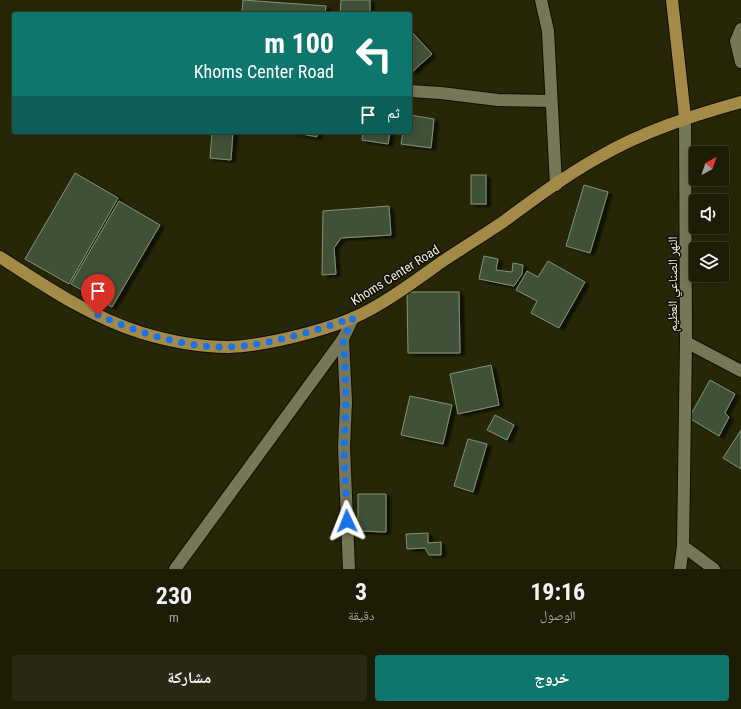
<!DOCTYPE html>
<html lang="ar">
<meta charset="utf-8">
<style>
body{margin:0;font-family:"Roboto Condensed","Noto Naskh Arabic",sans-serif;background:#2a2a14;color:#f1f3f6;direction:rtl;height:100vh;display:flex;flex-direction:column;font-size:15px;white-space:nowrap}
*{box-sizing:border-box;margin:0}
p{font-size:13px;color:#a0a29b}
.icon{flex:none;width:22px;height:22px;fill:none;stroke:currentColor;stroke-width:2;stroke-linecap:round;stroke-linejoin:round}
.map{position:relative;height:569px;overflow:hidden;direction:ltr}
.panel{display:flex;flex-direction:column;background:#1d1d06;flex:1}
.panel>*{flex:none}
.banner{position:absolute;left:12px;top:12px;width:400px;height:122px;border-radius:4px;box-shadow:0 2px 10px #0003,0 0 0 1px #3b3b28;direction:rtl;background:#0f766e;color:#fff;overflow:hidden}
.needle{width:26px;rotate:40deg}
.tools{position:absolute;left:689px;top:146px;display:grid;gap:8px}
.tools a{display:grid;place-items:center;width:40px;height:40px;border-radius:4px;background:#1d1d06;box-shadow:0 2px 10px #0003,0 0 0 1px #3b3b28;font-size:20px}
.pin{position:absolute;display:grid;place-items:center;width:34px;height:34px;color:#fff;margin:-41px -17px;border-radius:50% 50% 50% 0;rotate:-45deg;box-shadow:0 0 4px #0007}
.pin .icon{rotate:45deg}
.me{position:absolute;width:44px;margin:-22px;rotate:358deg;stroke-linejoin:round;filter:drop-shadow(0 0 3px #0008)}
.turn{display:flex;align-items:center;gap:14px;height:84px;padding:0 12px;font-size:18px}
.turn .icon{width:52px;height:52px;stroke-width:2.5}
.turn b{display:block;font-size:28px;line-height:34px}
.then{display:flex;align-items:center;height:38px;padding:0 12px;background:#0003;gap:8px;font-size:15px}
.eta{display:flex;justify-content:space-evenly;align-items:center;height:68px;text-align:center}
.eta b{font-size:24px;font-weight:700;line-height:28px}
.button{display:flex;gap:8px;margin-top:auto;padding:8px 12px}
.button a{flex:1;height:46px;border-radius:4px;background:#0f766e;color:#fff;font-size:16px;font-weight:700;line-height:46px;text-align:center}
.button a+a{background:#2a2a14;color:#f1f3f6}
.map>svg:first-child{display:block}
</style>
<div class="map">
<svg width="741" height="569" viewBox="0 0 741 569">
<defs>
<filter id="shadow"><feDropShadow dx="4.5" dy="2.5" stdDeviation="1" flood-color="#0009"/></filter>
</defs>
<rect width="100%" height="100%" fill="#272708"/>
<g fill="#405137" stroke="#809376" filter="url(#shadow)">
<polygon points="243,0 326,6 325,14 242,13"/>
<polygon points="341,0 370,0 370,14 340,14"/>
<polygon points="410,30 432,54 412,72 410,70"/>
<polygon points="410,115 434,119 431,148 401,144 403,132 410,132"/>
<polygon points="212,132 233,132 231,160 210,158"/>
<polygon points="292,132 318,132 317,137"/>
<polygon points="363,132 390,132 388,144 362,140"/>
<polygon points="75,173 118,198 69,284 25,259"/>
<rect x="471" y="175" width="15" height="29"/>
<polygon points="584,185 608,192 590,253 566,246"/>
<polygon points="119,201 160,225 112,307 71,284"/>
<polygon points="389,206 391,235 341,238 334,248 336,274 322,275 323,211"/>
<polygon points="484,256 498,259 496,270 512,272 513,263 523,265 522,274 514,286 479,279"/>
<polygon points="548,261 585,282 559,328 531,313 537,301 516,290 527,271 538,277"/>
<polygon points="407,292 459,292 460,353 408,353"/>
<polygon points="491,365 499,405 458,414 450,374"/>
<polygon points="710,380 735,394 725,413 729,417 719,436 689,418"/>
<polygon points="410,396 452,405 443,444 401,435"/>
<polygon points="495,415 514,425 507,440 487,430"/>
<polygon points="741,430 741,469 723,458"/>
<polygon points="468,439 487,444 473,492 454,486"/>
<polygon points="358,494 386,494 386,532 358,531"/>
<polygon points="428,533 428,543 441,542 441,555 429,555 425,548 407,549 406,534"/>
</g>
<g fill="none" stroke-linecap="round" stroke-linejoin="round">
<defs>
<g id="street">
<polyline points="541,0 548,31 556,185"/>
<polyline points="741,29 736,41 741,62"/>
<polyline points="410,91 441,93 498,100 550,101"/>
<polyline points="343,339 346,402 344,447 349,569"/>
<polyline points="686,342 741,371"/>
<polyline points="683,546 714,569"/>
<polyline points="175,569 343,339 353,318"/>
<polyline points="680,569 683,546 686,342 685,117"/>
</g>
<g id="primary">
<polyline points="672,0 685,117"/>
<path d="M 0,257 C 45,286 90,317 142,333 C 169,341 200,347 228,347 C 263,346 320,332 353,318 C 381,306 415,281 440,263 C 461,249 482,236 503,222 C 534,199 565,176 599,157 C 644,131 691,116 741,102"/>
</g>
</defs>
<use href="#street" stroke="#100f00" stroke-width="14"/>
<use href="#primary" stroke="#100f00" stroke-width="14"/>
<use href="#street" stroke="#767756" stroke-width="12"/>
<use href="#primary" stroke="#a38a47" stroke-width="12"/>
</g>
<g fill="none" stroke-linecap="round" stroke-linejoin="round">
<path stroke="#1a73e8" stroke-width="7" stroke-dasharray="0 12.6" d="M 98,315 C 137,332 184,348 228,347 C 271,345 313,331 353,318 L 343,340 L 345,362 L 346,402 L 344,448 L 347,521"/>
</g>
<g text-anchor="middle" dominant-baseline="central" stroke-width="3" stroke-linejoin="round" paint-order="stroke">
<g font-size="13" fill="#eff0dd" stroke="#0f0f04">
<text transform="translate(395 275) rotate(-32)">Khoms Center Road</text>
<text transform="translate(672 284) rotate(-90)">النهر الصناعي العظيم</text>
</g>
</g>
</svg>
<div class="tools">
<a><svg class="needle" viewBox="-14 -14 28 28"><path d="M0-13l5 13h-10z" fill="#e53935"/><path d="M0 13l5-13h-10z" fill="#a0a29b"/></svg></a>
<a><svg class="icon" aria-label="sound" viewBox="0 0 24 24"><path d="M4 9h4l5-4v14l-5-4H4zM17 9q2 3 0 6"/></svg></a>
<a><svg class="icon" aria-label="layers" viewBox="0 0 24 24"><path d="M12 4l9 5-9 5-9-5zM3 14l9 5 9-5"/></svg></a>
</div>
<div class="pin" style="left:98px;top:315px;background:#d93025"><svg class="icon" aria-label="arrive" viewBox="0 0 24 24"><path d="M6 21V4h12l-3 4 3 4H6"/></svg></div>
<svg class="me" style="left:347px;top:521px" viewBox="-20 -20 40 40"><path d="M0-17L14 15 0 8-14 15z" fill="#1a73e8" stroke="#fff" stroke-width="4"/></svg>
<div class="banner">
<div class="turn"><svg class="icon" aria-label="left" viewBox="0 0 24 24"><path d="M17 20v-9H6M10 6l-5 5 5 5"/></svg><div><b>100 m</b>Khoms Center Road</div></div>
<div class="then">ثم<svg class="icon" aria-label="arrive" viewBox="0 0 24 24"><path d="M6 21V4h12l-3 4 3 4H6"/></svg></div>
</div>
</div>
<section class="panel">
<div class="eta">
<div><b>19:16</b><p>الوصول</p></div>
<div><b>3</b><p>دقيقة</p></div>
<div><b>230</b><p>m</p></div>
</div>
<div class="button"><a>خروج</a><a>مشاركة</a></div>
</section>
